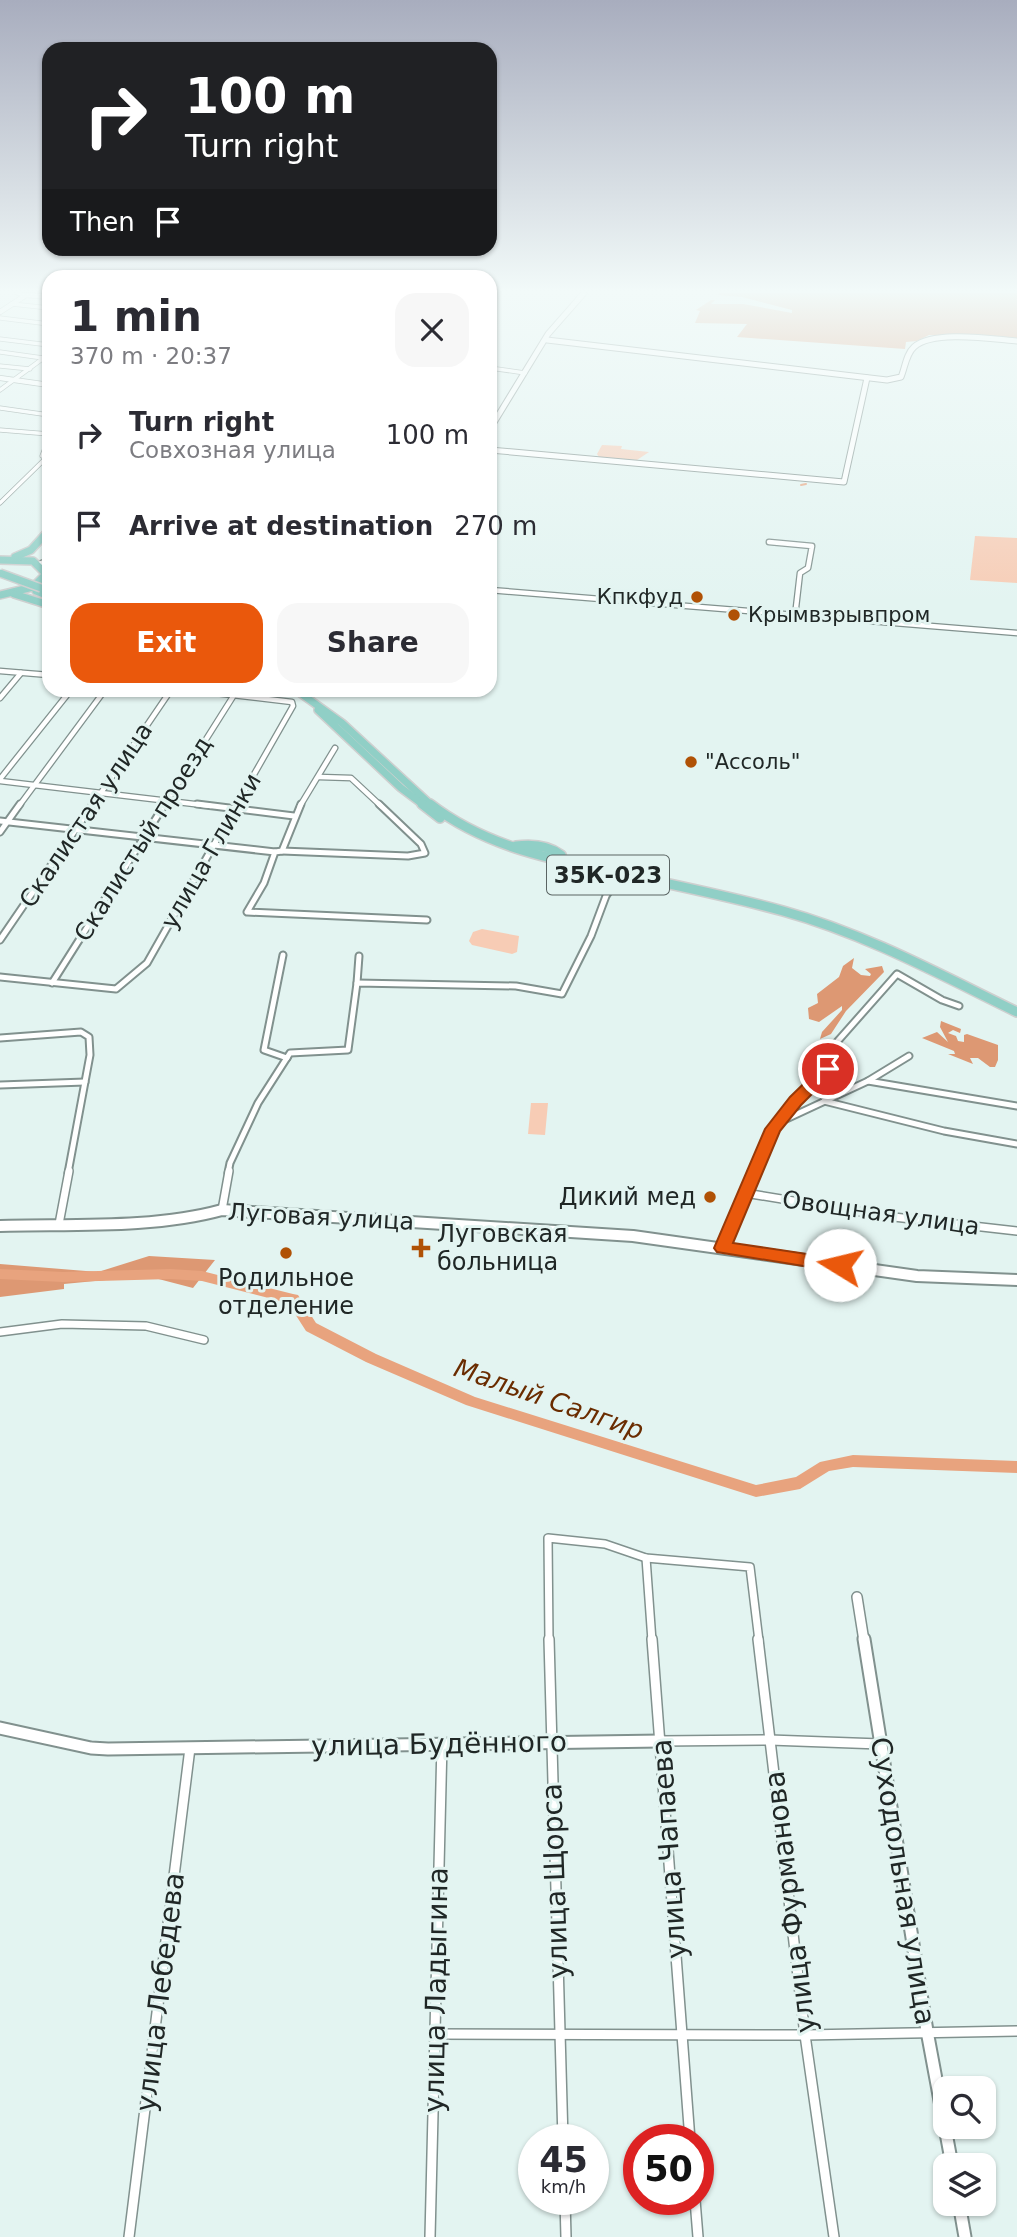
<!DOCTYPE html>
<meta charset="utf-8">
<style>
body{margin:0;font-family:"DejaVu Sans",sans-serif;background:#f7f7f7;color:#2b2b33;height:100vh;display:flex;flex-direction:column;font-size:26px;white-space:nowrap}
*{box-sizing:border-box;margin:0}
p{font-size:23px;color:#7c7c81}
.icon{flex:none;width:38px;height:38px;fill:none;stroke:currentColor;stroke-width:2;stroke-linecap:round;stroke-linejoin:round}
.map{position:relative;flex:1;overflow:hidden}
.panel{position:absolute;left:42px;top:270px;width:455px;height:427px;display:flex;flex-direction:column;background:#fff;border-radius:21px;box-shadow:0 2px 5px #0004}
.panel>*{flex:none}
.hud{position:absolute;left:42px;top:42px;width:455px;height:214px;border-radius:21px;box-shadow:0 2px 5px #0004;background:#202124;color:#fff;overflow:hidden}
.fabs{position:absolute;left:933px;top:2076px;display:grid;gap:14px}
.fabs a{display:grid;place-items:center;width:63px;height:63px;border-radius:14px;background:#fff;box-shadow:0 2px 5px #0004;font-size:35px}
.speed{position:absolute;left:518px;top:2124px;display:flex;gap:14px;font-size:35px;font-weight:700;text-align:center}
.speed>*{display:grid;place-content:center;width:91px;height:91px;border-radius:50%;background:#fff;box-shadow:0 2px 5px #0004;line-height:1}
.speed small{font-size:18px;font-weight:400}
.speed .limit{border:10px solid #d22;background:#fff;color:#111}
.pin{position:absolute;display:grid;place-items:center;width:60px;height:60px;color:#fff;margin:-30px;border:4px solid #fff;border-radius:50%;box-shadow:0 2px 7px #0007}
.me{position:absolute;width:77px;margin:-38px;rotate:279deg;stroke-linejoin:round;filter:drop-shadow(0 0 5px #0008)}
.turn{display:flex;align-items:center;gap:24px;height:147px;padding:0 28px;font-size:32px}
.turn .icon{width:91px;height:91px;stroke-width:2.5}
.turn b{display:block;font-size:49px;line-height:60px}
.then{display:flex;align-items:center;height:66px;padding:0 28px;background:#0003;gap:14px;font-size:26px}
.round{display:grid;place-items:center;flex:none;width:74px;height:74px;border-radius:21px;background:#f7f7f7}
.headline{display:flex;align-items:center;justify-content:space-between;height:119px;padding:0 28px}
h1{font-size:42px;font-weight:700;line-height:52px}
.action{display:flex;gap:14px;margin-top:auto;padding:14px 28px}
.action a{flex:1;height:80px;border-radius:21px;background:#ea580c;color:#fff;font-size:28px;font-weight:700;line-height:80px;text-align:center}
.action a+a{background:#f7f7f7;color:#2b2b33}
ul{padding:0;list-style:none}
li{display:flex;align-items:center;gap:21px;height:91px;padding:0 28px}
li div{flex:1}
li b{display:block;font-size:26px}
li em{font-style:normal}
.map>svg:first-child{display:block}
</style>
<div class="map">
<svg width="1017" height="2237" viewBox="0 0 1017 2237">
<rect width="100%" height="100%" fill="#e3f4f1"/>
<g fill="#f7ccb5">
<polygon points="602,445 622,446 621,449 649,452 637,460 599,457 597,454"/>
<polygon points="975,536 1017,538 1017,583 970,580"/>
<polygon points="482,929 519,936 517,952 512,954 472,945 469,941 473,932"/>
<polygon points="531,1103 548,1103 545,1135 528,1134"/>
</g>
<g fill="#dd9873">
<polygon points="720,293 1017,293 1017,338 929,335 917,341 906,342 905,349 737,337 747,324 695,323 700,311 696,310 711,300 715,300 711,304 743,304 792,313 792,310 742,297 718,295"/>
<polygon points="854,958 852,968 861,975 870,976 871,974 865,969 882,966 884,972 846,1011 831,1034 820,1039 822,1032 842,1010 842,1006 819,1022 809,1019 808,1008 818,1003 817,994 839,977 843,966"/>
<polygon points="941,1021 961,1029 960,1033 953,1030 948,1033 956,1036 958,1041 964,1042 964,1035 967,1034 998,1045 998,1060 995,1067 990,1067 978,1058 970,1058 973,1064 948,1054 955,1054 954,1051 922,1038 937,1032 948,1042 940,1027"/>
<polygon points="149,1256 215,1260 193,1288 147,1276 64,1284 64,1289 0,1297 0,1264 98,1272"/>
</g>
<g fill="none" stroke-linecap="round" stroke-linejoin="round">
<polyline stroke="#e8a37e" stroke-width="2" points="801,485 806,484"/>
<polygon fill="#e8a37e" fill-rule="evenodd" points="0,1269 63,1272 170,1269 202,1271 293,1294 298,1295 316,1323 376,1354 475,1397 756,1485 796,1477 820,1462 853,1455 1017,1461 1017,1473 853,1467 829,1471 800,1489 756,1497 466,1405 366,1362 306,1331 288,1303 202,1281 170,1279 63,1282 0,1279"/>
<defs>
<g id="minor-far4">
<polyline points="17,293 26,295"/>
<polyline points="12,304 49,308"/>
<polyline points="0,318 49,324"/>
<polyline points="0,339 49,345"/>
<polyline points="0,352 43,358"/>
<polyline points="0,366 30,369"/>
<polyline points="490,368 525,373"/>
<polyline points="0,390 49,354"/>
<polyline points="0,408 49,415"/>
<polyline points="0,430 49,434"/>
<polyline points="0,503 47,457 42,456 49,438"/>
</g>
<g id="minor-far3">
<polyline points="769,542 812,546 808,568 800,573 795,616"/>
<polyline points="39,564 49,560"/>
<polyline points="490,590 1017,633"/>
<polyline points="0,671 49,675"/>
<polyline points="189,690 292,702 293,706 236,806"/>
<polyline points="0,698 21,673"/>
<polyline points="319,777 351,778 381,806"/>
<polyline points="0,779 71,690"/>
<polyline points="0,781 211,806"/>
<polyline points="19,806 105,690"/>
<polyline points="92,806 171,690"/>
<polyline points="164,806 234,695"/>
<polyline points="300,806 335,748"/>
</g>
<g id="minor-far2">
<polyline points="197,804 294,816"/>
<polyline points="301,804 282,851 275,852 264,883 247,912 427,920"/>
<polyline points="0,821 275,852"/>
<polyline points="0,832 20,804"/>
<polyline points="282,851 408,856 425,853 421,844 379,804"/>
<polyline points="0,940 93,804"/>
<polyline points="283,955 264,1050 287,1058"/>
<polyline points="0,977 116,989 147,963 237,804"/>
<polyline points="52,983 165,804"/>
<polyline points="357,983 359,956"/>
<polyline points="0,1038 81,1032 89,1037 90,1055 68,1173"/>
<polyline points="868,1081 1017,1106"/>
<polyline points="0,1085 85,1082"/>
<polyline points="824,1101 944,1131 1017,1144"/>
<polyline points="782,1120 814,1081 836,1061 836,1043 897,974 942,1000 959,1006"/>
<polyline points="228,1173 230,1163 258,1103 290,1053 348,1050 357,983 516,986 562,994 591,936 606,896 618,877"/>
<polyline points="755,1173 773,1129 780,1122 868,1081 909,1056"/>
</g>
<g id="minor-far1">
<polyline points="745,1193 885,1216 1017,1231"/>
<polyline points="222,1210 229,1171"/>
<polyline points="59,1224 69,1171"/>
<polyline points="723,1248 755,1171"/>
<polyline points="0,1332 62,1324 146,1326 204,1340"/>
<polyline points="646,1558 652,1641"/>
<polyline points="549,1641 548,1538 605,1544 646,1558 750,1567 759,1641"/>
</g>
<g id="minor">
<polyline points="549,1639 563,2140"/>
<polyline points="652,1639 690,2140"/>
<polyline points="758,1639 805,2035 834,2237"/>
<polyline points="661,1741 770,1740 880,1744"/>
<polyline points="436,2034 805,2035 1017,2031"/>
<polyline points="565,2200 566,2237"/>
<polyline points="695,2200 698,2237"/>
<polyline points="129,2237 190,1748"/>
<polyline points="430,2237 442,1743"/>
</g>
<g id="tertiary-far2">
<polyline points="0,312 26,295 49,297"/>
<polyline points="0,378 49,385"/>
</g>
<polyline id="tertiary-far1" points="857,1597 864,1641"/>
<g id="tertiary">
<polyline points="864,1639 927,2031 952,2165"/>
<polyline points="0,1728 91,1748 108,1749 661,1741"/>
<polyline points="959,2203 965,2237"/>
</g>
<g id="secondary-far1">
<path d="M 547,340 L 887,380 L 901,377 C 905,368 906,354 914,347 C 933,330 992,339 1017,341"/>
<polyline points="490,429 548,334 584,293"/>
<polyline points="490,450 844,482 867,378"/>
</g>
<path id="secondary" d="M 0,1226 C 71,1224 153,1229 222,1210 L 633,1236 L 917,1276 L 1017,1280"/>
<g id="primary-far1">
<polyline points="15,557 31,550 49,530"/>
<polyline points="0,560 33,561 46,574 33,587 0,595"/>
<polyline points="36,591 49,596"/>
<polyline points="14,594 49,605"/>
<polyline points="296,690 342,723 432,806"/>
<polyline points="318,710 401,788 425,806"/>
</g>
<g id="primary">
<polyline points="422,804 440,818"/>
<path d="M 430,804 C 486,847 551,859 618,873 C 673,885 729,896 783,911 C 866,934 941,975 1017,1012"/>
<path d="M 516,846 C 532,844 548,845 561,855 L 556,864"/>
</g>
</defs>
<use href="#minor-far4" stroke="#81918e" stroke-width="5"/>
<use href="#minor-far3" stroke="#81918e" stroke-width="7"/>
<use href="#minor-far2" stroke="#81918e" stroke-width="9"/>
<use href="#minor-far1" stroke="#81918e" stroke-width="10"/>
<use href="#minor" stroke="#81918e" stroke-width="12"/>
<use href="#tertiary-far2" stroke="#81918e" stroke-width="6"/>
<use href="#tertiary-far1" stroke="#81918e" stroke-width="12"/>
<use href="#tertiary" stroke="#81918e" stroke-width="15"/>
<use href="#secondary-far1" stroke="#81918e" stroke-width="7"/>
<use href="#secondary" stroke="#81918e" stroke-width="14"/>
<use href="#primary-far1" stroke="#cecfcf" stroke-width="10"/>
<use href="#primary" stroke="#cecfcf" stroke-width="12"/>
<use href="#minor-far4" stroke="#fff" stroke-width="3.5"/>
<use href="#minor-far3" stroke="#fff" stroke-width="4.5"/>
<use href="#minor-far2" stroke="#fff" stroke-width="5"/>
<use href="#minor-far1" stroke="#fff" stroke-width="7"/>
<use href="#minor" stroke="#fff" stroke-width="9"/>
<use href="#tertiary-far2" stroke="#fff" stroke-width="4.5"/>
<use href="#tertiary-far1" stroke="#fff" stroke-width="9"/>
<use href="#tertiary" stroke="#fff" stroke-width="11"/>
<use href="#secondary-far1" stroke="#fff" stroke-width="5"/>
<use href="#secondary" stroke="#fff" stroke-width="10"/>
<use href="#primary-far1" stroke="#90cfc6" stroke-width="7"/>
<use href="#primary" stroke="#90cfc6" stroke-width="9"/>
<defs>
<polyline id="primary-bridge" points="0,573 41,588"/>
</defs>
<use href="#primary-bridge" stroke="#cecfcf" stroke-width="10" stroke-linecap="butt"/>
<use href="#primary-bridge" stroke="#90cfc6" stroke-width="7"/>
</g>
<linearGradient id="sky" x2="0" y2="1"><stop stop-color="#a8adbe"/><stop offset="0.48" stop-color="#f2faf9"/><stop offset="1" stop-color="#f2faf9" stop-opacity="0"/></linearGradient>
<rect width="1017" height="606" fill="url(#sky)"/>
<polygon fill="#ea580c" stroke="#983908" stroke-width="2" points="828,1064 836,1069 834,1072 801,1105 780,1131 733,1243 840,1259 846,1261 849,1265 846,1270 840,1272 717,1252 714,1248 765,1129 790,1097 823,1065"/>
<g fill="#b05105" stroke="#e3f4f1" stroke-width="2.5">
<circle cx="697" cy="597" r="7"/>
<circle cx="734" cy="615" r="7"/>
<circle cx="691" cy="762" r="7"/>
<circle cx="710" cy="1197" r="7"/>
<path d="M417.5 1237.5h7v7h7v7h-7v7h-7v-7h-7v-7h7z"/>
<circle cx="286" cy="1253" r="7"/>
</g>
<g text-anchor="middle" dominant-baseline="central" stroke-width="6" stroke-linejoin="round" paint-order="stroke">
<g font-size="21" fill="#202726" stroke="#e3f4f1" text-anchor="start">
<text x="683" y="597" text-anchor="end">Кпкфуд</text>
<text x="748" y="615">Крымвзрывпром</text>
<text x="705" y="762">"Ассоль"</text>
</g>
<rect fill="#e3f4f1" stroke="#5a6463" stroke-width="2" x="547" y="855.5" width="122" height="39" rx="5"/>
<g font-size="23" font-weight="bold" fill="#202726">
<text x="608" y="875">35К-023</text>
</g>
<g font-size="24" fill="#202726" stroke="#e3f4f1">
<text transform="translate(86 815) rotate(-56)">Скалистая улица</text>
<text transform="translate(143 839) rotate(-58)">Скалистый проезд</text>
<text transform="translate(211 851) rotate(-60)">улица Глинки</text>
<text transform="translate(881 1213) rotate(8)">Овощная улица</text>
<text transform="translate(321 1217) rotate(3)">Луговая улица</text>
</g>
<g font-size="24" fill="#202726" stroke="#e3f4f1" text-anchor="end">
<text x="696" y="1197">Дикий мед</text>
<text x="437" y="1234" text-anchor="start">Луговская<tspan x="437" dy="28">больница</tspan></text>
<text x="286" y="1278" text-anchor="middle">Родильное<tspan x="286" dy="28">отделение</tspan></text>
</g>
<g font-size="26" font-style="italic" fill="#6a2c00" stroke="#e3f4f1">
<text transform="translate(549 1399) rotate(19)">Малый Салгир</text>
</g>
<g font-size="28" fill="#202726" stroke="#e3f4f1">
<text transform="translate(439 1744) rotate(-1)">улица Будённого</text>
<text transform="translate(669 1849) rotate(-94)">улица Чапаева</text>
<text transform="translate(555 1881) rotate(-92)">улица Щорса</text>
<text transform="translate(903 1881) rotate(81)">Суходольная улица</text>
<text transform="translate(790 1902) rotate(-97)">улица Фурманова</text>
<text transform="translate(436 1990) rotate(-89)">улица Ладыгина</text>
<text transform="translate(160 1992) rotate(-83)">улица Лебедева</text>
</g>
</g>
</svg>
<div class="fabs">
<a><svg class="icon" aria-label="search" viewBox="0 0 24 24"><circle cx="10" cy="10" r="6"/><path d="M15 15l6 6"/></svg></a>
<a><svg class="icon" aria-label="layers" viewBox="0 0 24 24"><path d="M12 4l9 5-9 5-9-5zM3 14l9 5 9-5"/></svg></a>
</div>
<div class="speed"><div>45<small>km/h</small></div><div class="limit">50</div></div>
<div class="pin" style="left:828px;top:1069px;background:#d93025"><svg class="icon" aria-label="arrive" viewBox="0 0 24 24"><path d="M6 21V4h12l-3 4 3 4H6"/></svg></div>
<svg class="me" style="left:840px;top:1265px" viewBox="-20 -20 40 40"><circle r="19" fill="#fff"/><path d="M0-13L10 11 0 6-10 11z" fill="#ea580c"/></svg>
<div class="hud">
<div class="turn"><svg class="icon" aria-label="right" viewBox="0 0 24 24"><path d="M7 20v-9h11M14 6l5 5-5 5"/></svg><div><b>100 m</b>Turn right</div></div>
<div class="then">Then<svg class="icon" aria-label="arrive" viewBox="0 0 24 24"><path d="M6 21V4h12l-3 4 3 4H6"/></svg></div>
</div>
<section class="panel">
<div class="headline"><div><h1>1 min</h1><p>370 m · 20:37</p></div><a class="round"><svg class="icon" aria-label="close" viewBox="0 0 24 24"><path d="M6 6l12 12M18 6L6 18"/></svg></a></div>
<ul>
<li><svg class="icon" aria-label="right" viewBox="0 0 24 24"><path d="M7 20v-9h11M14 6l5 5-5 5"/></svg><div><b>Turn right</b><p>Совхозная улица</p></div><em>100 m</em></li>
<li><svg class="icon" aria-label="arrive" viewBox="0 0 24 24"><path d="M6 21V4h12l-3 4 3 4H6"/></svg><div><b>Arrive at destination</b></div><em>270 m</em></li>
</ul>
<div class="action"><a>Exit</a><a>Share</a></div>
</section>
</div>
